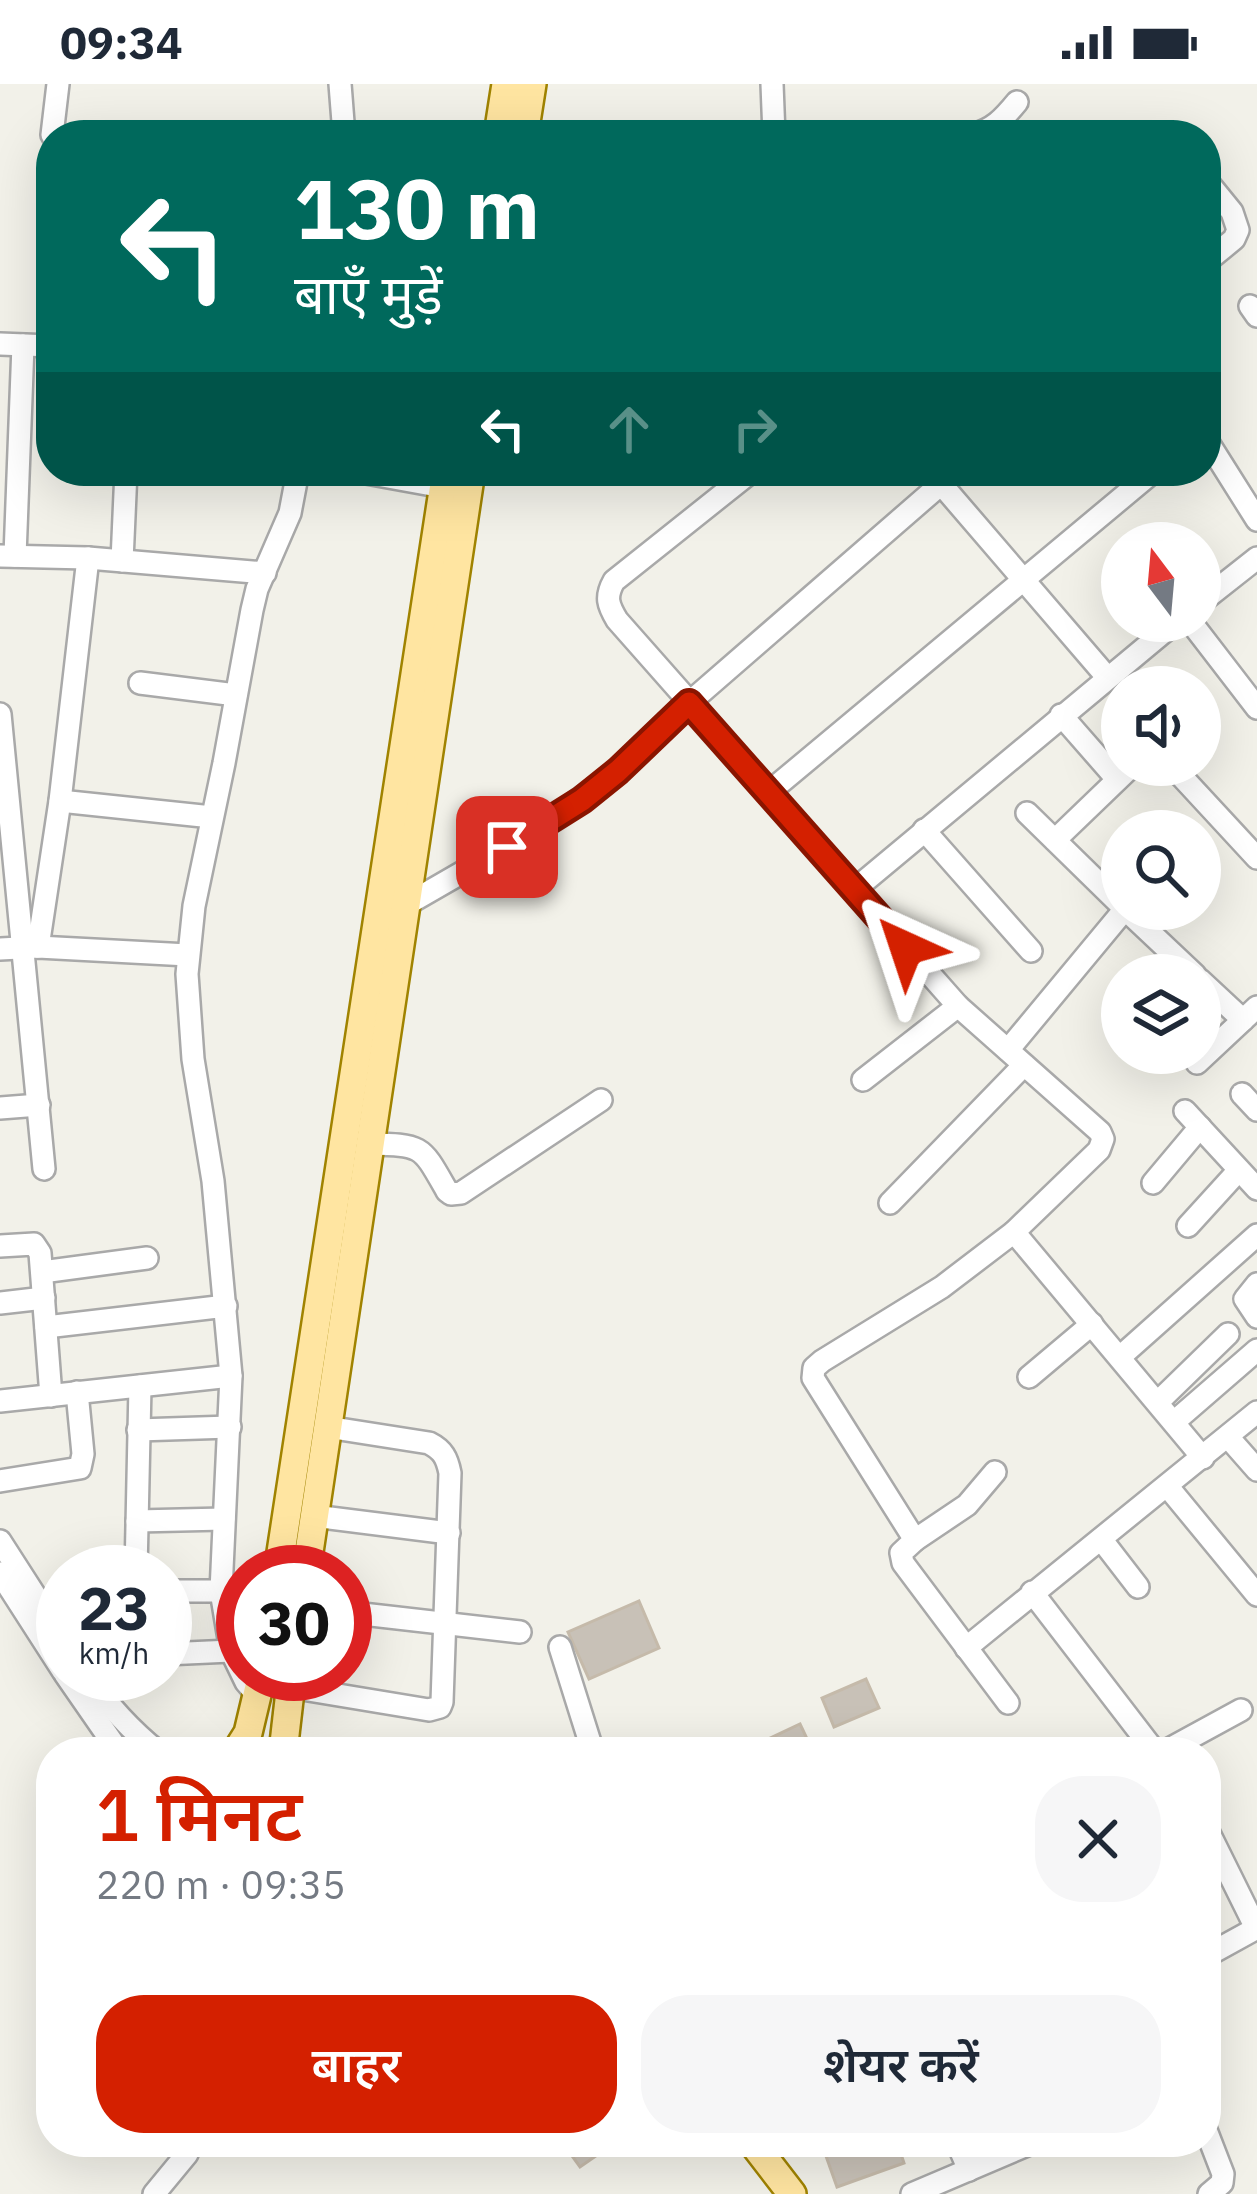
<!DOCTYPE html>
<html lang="hi">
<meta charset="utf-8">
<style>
body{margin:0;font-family:"IBM Plex Sans","Noto Sans Devanagari",sans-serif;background:#f6f6f7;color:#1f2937;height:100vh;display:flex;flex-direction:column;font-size:45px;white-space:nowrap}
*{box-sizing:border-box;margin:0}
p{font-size:39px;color:#747a83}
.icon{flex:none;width:66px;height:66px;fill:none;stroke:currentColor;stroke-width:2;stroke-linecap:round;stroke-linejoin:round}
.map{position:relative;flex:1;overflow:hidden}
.details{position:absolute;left:36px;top:1653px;width:1185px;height:420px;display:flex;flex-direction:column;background:#fff;border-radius:48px;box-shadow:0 12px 48px #0002}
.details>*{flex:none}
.banner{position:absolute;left:36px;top:36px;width:1185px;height:366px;border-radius:48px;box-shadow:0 12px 48px #0002;background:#00695c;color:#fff;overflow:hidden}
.needle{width:78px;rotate:344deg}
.fabs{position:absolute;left:1101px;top:438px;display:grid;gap:24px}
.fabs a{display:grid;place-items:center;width:120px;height:120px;border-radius:50%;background:#fff;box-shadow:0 12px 48px #0002;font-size:60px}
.speed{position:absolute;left:36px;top:1461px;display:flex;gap:24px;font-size:60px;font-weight:700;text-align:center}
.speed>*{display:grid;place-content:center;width:156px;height:156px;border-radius:50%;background:#fff;box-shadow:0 12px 48px #0002;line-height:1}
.speed small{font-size:30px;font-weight:400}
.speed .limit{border:18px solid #d22;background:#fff;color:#111}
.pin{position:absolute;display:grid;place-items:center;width:102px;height:102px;color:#fff;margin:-51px;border-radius:24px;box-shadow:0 6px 18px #0006}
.me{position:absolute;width:132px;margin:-66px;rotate:318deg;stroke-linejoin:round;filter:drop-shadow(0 0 9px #0008)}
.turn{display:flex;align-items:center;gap:42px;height:252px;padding:0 60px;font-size:54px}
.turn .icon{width:156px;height:156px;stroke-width:2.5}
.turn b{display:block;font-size:84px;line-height:102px}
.lanes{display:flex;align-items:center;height:114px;padding:0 60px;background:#0003;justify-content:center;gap:60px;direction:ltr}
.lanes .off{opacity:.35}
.round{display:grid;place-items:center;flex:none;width:126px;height:126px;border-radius:48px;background:#f6f6f7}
.overview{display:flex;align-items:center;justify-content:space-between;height:204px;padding:0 60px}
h1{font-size:72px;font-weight:600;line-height:90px;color:#d42000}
.button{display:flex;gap:24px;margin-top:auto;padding:24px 60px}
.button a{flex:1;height:138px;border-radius:48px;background:#d42000;color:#fff;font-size:48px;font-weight:600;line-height:138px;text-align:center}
.button a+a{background:#f6f6f7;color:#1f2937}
.status{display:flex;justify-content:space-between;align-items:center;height:84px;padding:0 60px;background:#fff;direction:ltr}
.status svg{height:33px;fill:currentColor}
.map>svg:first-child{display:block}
</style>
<div class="status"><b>09:34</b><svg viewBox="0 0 49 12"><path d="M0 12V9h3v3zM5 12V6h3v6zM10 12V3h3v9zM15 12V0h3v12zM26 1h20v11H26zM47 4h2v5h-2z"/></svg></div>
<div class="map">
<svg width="1257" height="2110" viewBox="0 0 1257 2110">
<rect width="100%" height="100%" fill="#f2f1e9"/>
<g fill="#c8c1b7" stroke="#c5baaa" stroke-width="3">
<polygon points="639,1517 659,1564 589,1595 568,1548"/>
<polygon points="866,1595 879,1624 834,1643 822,1614"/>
<polygon points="800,1640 810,1661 796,1668 741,1668"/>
<polygon points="562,2058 616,2058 580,2083"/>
<polygon points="821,2058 897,2058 904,2079 837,2103"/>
</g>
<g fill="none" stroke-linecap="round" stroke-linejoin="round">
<defs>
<g id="minor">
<polyline points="340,0 344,51"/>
<polyline points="772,0 774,51"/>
<polyline points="52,51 58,0"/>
<path d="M 972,51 C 993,46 1003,35 1017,18"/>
<polyline points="1206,96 1232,128 1238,146 1234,155 1206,178"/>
<polyline points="1250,222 1257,232"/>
<polyline points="0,260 51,262"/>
<polyline points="1206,355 1257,436"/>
<polyline points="355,387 443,403"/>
<path d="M 752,387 L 614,497 C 605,513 608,521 617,536 L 958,922 L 1100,1048 L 1103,1055 L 1099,1066 L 1014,1148 L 1203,1374"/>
<polyline points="930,387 1107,593"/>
<polyline points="0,472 88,474 265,489"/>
<polyline points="15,472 23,261"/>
<polyline points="122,477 126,387"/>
<polyline points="1200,519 1257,474"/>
<polyline points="1190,537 1257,624"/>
<polyline points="140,599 236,611"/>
<polyline points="0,630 44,1085"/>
<polyline points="1061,631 1117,695"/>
<polyline points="1171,681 1257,774"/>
<polyline points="768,709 1154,387"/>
<polyline points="60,717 212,733"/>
<polyline points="1027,729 1122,822"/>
<polyline points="924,746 1031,867"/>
<polyline points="1055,756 1133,681"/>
<polyline points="854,806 1177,537"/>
<polyline points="404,822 541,743 618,687 689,619 956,387"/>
<polyline points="1125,825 1195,891"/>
<polyline points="38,863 60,717 88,474"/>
<polyline points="0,865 38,863 188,871"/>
<polyline points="1200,896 1243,936"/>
<polyline points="1008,966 1125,825"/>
<polyline points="1197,979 1257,923"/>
<polyline points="863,996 958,922"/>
<polyline points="1242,1010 1257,1026"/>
<polyline points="0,1024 39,1021"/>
<polyline points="1185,1027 1257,1105"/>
<path d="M 369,1060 C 423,1061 421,1061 447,1107 L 451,1110 L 461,1109 L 601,1016"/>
<polyline points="1153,1099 1200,1043"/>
<polyline points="890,1119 1024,981"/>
<polyline points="1188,1142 1239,1086"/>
<polyline points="0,1162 34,1160 40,1169 51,1312"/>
<polyline points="42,1188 147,1174"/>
<polyline points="1257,1200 1245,1215 1257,1233"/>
<polyline points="0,1219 44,1214"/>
<polyline points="46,1243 226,1222"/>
<polyline points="1120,1273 1257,1151"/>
<polyline points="1029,1293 1092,1240"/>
<polyline points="0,1317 231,1292"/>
<polyline points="1158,1318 1228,1250"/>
<polyline points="1174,1338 1257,1266"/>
<polyline points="138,1346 230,1343"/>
<polyline points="1228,1353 1257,1386"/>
<polyline points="0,1397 80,1384 83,1370 77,1308"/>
<polyline points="1168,1403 1257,1511"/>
<polyline points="314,1432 449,1449"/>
<polyline points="137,1437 224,1435"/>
<polyline points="1101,1455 1138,1503"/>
<polyline points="915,1456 967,1421 995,1388"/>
<polyline points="0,1457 63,1555"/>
<polyline points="136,1488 140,1302"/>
<polyline points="0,1489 63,1587"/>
<polyline points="165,1507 221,1507"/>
<polyline points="1032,1508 1155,1668"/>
<polyline points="345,1528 520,1548"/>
<polyline points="560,1563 593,1668"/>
<polyline points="966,1564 1257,1328"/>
<polyline points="165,1570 231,1567"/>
<polyline points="65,1590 119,1668"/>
<path d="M 86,1590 C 107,1620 129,1645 158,1668"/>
<path d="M 290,1603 L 429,1626 L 440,1623 L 442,1618 L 450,1389 C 447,1374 443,1366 429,1359 L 327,1343"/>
<polyline points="259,1613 246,1598 231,1567 221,1507 231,1292 213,1097 193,975 187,890 194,822 224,679 252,526 257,505 290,429 298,387"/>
<polyline points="1008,1619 903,1479 901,1469 915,1456 813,1294 814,1284 822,1277 942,1203 1014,1148"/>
<polyline points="1164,1668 1241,1626"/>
<polyline points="1209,1749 1256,1844"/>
<polyline points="1206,1872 1257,1844"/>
<polyline points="1206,2046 1223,2090 1222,2099 1209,2110"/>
<polyline points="957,2058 969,2086"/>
<polyline points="154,2110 187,2070 191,2058"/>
<polyline points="912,2110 1034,2058"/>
</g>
<g id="major">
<polyline points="498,51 506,0"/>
<polyline points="524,51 532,0"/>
<polyline points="278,1488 446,387"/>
<polyline points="306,1488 471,387"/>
<polyline points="236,1668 248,1649 262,1590"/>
<polyline points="283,1668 292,1590"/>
<polyline points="752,2058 792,2110"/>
</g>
</defs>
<use href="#minor" stroke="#a9a9a9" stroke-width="26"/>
<use href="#major" stroke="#a08300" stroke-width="32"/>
<use href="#minor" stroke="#fff" stroke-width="21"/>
<use href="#major" stroke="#ffe5a1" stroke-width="27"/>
</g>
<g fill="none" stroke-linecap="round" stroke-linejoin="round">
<defs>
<polyline id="route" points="507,763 582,716 618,687 689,619 906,864"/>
</defs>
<use href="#route" stroke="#8a1500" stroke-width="30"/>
<use href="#route" stroke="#d42000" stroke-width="21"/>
</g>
</svg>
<div class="fabs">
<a><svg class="needle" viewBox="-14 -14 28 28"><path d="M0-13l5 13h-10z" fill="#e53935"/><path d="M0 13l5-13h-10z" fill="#747a83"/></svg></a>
<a><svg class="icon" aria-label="sound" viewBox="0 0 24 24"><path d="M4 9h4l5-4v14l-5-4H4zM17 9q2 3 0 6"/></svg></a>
<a><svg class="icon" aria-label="search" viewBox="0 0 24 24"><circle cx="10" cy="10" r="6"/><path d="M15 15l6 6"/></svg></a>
<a><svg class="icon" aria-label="layers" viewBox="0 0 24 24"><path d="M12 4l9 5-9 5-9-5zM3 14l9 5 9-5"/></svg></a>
</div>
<div class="speed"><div>23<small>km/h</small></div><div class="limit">30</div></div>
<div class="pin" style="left:507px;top:763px;background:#d93025"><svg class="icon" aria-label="arrive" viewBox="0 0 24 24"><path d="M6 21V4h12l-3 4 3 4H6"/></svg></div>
<svg class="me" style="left:906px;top:864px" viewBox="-20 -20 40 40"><path d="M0-17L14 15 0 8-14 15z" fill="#d42000" stroke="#fff" stroke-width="4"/></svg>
<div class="banner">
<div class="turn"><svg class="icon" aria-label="left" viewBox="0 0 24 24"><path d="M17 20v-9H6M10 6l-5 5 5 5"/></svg><div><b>130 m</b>बाएँ मुड़ें</div></div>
<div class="lanes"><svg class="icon" aria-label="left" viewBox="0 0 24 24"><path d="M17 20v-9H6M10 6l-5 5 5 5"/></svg><svg class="icon off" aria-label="ahead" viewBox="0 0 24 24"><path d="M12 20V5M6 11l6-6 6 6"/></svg><svg class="icon off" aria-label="right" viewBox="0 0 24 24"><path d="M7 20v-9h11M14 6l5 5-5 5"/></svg></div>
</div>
<section class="details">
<div class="overview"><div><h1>1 मिनट</h1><p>220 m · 09:35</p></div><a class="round"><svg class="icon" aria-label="close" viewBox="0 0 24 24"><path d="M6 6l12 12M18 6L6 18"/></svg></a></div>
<div class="button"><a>बाहर</a><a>शेयर करें</a></div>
</section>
</div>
